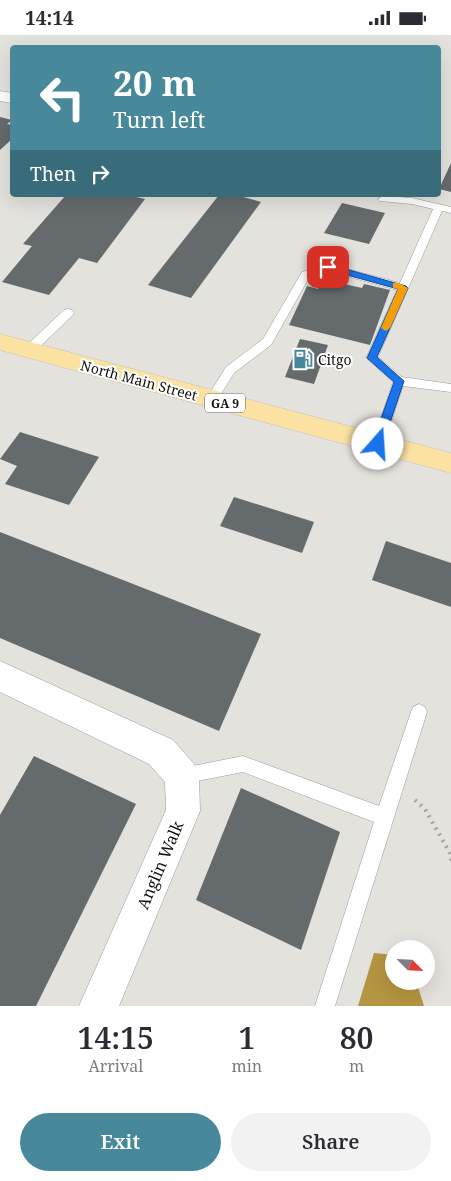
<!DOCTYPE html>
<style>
body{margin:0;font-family:"Noto Serif",serif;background:#f2f2f3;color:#2b2b33;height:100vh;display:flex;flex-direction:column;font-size:19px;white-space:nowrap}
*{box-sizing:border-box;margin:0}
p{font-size:16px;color:#7c7c81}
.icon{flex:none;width:28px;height:28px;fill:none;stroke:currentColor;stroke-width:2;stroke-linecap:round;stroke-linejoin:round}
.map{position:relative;height:971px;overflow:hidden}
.drawer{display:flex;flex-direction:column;background:#fff;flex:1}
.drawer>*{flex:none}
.banner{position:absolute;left:10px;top:10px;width:431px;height:152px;border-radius:5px;box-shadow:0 5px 20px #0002;background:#47889a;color:#fff;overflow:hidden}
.needle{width:32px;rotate:114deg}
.fabs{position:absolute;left:385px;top:905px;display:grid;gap:10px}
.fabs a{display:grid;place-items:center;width:50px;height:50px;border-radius:50%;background:#fff;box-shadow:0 5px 20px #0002;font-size:25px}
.pin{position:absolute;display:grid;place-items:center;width:42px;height:42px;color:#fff;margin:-21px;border-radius:10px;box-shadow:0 2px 8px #0006}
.me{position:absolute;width:55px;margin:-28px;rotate:19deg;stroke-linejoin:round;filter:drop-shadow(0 0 4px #0008)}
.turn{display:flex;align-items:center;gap:18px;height:105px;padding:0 20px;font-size:22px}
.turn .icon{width:65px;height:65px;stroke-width:2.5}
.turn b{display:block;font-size:35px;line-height:42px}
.then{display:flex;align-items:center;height:48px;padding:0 20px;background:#0003;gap:10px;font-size:19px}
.eta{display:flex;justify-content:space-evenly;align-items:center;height:85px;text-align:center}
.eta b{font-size:30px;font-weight:600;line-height:35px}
.primary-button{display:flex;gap:10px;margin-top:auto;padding:10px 20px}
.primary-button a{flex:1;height:58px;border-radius:30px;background:#47889a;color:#fff;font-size:20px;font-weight:600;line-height:58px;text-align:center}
.primary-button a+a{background:#f2f2f3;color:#2b2b33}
.status{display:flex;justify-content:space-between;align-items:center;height:35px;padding:0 25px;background:#fff;direction:ltr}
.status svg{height:14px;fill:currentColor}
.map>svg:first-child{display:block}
</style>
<div class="status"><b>14:14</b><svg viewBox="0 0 49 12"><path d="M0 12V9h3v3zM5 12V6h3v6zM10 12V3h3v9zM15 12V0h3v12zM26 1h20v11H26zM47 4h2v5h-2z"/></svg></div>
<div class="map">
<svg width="451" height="971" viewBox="0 0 451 971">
<rect width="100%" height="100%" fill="#e4e2dd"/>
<polygon fill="#b59541" points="374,918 394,920 394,946 416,946 424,971 358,971"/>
<g fill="#656a6c">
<polygon points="0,82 12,85 7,89 12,90 12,104 0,115"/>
<polygon points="451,128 451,157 439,154"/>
<polygon points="66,160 128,160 145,164 97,228 79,223 49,260 2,247 32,211 23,209"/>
<polygon points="219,160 236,160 261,167 191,263 148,250"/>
<polygon points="342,168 385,178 369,209 324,198"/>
<polygon points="322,244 362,253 364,249 390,255 370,310 289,290 307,251 318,254"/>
<polygon points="300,304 328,310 314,349 285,342"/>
<polygon points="20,397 99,422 69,470 5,449 17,431 0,424"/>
<polygon points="234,462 314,487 302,518 220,491"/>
<polygon points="0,497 261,599 219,696 0,603"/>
<polygon points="386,506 451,528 451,572 372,545"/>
<polygon points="34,721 136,769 36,971 0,971 0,780"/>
<polygon points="241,753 340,797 301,915 196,865"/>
</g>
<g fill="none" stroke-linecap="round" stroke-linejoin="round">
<defs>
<g id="service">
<polygon points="383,161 412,163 451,172 451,178 442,176 378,322 402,342 451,349 451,357 403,351 384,409 383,413 373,413 372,409 393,347 366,323 397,255 328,236 310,241 271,310 234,338 216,367 208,367 206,364 226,332 263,304 302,237 328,229 400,248 433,174 412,169 380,166 378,164"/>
<polygon points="68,274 72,275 74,278 72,281 33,318 25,318 23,315 25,312 64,275"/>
<polygon points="419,669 425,672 427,677 335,971 315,971 374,787 243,737 182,749 176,747 174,741 176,735 182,733 243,721 379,771 411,677 413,672"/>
</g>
<g id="minor">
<polygon points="0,56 12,58 12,68 0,66"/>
<polygon points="0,626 173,705 194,729 199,741 200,776 119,971 79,971 166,775 165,747 149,729 0,657"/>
</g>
<polygon id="primary" points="0,299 451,418 451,438 0,315"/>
</defs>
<use href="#service" stroke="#9c9a95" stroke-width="1"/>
<use href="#minor" stroke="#9c9a95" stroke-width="1"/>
<use href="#primary" stroke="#c1c1c0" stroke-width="1"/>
<polyline stroke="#a4a39e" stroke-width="4" stroke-dasharray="2 5" stroke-linecap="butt" points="415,765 425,774 451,820 451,826"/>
<use href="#service" fill="#fff" fill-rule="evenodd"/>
<use href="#minor" fill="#fff" fill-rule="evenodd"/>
<use href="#primary" fill="#fbe2a3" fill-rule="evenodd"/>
</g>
<polygon fill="#1a73e8" stroke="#114b97" points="328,229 406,251 408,253 377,322 404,346 383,409 378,413 372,409 394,347 367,323 398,254 325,234 325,230"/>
<polygon fill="#f59e0b" points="393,248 399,248 408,253 390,293 386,296 381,293 398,254 393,253"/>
<defs>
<symbol id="fuel-bare" viewBox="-9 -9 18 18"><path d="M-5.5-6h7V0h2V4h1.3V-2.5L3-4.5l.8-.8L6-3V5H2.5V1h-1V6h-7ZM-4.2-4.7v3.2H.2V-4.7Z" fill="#47889a" stroke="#fff" stroke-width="2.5" paint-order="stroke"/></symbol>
</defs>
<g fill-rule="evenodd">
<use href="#fuel-bare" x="289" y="310" width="28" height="28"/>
</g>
<g text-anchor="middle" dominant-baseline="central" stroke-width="4" stroke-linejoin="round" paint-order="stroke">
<rect fill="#fff" stroke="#585856" stroke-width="1" x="205" y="358.5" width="40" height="19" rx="4"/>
<g font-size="12" font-weight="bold" fill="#10100e">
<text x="225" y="368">GA 9</text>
</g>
<g font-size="14" fill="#10100e" stroke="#fff" text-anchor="start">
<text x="318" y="324">Citgo</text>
</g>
<g font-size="14" fill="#10100e" stroke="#fff">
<text transform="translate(139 345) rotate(15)">North Main Street</text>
</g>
<g font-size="16" fill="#10100e" stroke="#fff">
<text transform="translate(160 830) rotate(-67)">Anglin Walk</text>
</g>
</g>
</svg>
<div class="fabs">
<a><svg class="needle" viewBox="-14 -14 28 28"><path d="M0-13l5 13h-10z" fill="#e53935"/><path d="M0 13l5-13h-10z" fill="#7c7c81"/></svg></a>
</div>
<div class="pin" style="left:328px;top:232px;background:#d93025"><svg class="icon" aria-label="arrive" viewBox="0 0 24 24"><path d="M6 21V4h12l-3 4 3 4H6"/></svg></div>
<svg class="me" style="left:378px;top:409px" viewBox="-20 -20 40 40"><circle r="19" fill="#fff"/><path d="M0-13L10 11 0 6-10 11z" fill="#1a73e8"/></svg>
<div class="banner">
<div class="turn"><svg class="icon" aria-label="left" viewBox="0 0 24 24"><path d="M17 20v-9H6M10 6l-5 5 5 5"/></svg><div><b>20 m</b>Turn left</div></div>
<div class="then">Then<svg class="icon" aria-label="right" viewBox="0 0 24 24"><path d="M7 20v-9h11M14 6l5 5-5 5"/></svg></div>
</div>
</div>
<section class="drawer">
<div class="eta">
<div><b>14:15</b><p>Arrival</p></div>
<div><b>1</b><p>min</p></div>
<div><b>80</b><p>m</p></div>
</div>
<div class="primary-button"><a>Exit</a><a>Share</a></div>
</section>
